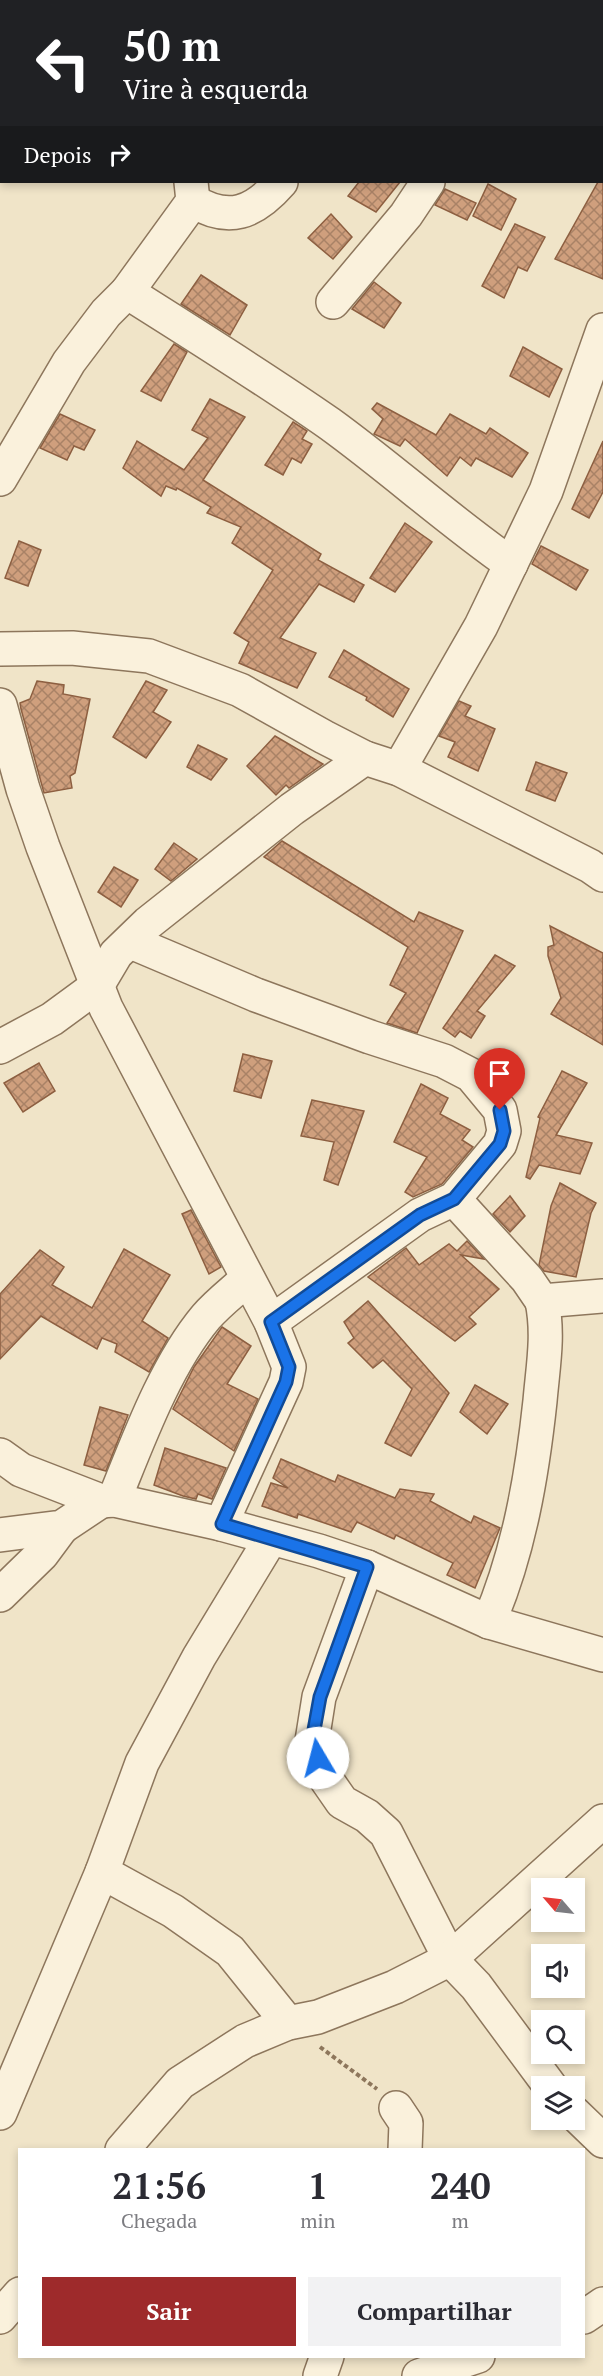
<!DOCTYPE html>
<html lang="pt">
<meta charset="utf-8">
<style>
body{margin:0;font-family:"PT Serif",serif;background:#f2f2f3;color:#2b2b33;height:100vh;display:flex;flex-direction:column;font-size:22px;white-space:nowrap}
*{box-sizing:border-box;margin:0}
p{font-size:20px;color:#7c7c81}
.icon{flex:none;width:33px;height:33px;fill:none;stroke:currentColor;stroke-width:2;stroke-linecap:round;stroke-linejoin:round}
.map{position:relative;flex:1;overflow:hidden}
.details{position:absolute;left:18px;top:2148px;width:567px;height:210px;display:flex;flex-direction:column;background:#fff;border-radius:0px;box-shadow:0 3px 9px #0003}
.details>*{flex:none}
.top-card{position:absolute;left:0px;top:0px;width:603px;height:183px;box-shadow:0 3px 9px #0003;background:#202124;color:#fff;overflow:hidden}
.needle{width:39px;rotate:298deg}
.fabs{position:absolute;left:531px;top:1878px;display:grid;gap:12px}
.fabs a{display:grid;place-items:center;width:54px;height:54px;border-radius:0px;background:#fff;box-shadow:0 3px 9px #0003;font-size:30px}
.pin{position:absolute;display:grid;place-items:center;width:51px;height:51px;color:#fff;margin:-62px -26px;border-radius:50% 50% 50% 0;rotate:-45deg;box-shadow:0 0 6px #0007}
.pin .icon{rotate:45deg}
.me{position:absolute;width:66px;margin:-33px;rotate:352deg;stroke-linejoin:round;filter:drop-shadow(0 0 4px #0008)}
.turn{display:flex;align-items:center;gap:21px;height:126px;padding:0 24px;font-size:27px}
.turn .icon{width:78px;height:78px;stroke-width:2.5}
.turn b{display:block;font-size:42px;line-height:51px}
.then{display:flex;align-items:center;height:57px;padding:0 24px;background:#0003;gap:12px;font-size:22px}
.eta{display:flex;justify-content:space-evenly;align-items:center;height:102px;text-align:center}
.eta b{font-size:36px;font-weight:800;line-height:42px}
.button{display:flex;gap:12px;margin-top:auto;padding:12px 24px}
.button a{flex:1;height:69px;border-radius:0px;background:#9e2a2b;color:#fff;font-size:24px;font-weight:800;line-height:69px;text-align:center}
.button a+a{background:#f2f2f3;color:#2b2b33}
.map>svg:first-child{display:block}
</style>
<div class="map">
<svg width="603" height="2376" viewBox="0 0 603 2376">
<defs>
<pattern id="building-cross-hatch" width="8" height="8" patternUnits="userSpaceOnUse" patternTransform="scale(1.5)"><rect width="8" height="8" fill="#cf9f7d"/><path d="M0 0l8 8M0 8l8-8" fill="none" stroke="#a98266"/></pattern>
</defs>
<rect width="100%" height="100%" fill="#f0e4c8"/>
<g fill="url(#building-cross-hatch)" stroke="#8d5f41" stroke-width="1.5">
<polygon points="603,173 603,279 555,259 598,182 602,182"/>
<polygon points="359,182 400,182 376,212 348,196"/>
<polygon points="488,184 516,199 501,230 473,216"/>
<polygon points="445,189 476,203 467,220 435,205"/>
<polygon points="331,214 352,237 333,259 308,238"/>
<polygon points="515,224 545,237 527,271 518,267 504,298 482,286"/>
<polygon points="201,275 247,305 230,335 181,304"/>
<polygon points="374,282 401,303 384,328 352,309"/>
<polygon points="174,344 187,352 161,401 141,391"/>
<polygon points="523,347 562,369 549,397 510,376"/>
<polygon points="210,399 245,417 203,480 321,554 318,560 364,585 354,602 319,584 280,638 316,653 297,688 239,663 249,642 234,633 273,570 232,543 241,527 207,513 211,507 177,488 176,490 166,486 161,496 123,468 137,441 184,470 208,438 192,430"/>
<polygon points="377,403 436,435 450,414 486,434 490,428 528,453 512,477 476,458 471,466 460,457 447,476 405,439 400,446 374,434 383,419 372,409"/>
<polygon points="60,414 95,430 84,450 74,446 67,460 40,448"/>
<polygon points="293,422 307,431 302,439 312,444 301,463 292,458 283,475 265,465"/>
<polygon points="603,441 603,492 589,518 572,509"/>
<polygon points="405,523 432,542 395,592 370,578"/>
<polygon points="19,541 41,550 28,586 5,578"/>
<polygon points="541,546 588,570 576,590 532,564"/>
<polygon points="344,650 409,689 393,717 366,700 367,697 329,677"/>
<polygon points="37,681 64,685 63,694 90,699 75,773 70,776 72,788 44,793 21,709 20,703 30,699"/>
<polygon points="146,681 167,690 153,712 171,722 146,758 113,737"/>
<polygon points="459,701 471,706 465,716 495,729 478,771 448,757 455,742 439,736"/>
<polygon points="275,736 323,764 289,788 286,785 276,795 247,766"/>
<polygon points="198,745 227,759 211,780 187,767"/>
<polygon points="536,762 567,773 555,801 526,790"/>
<polygon points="282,841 414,922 419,912 463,931 417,1033 387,1023 406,993 390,985 408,947 264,857"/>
<polygon points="174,843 197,859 171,881 155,869"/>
<polygon points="114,867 138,880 121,907 98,892"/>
<polygon points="550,926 603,953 603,1045 551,1014 561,998 548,956 548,947 554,945"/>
<polygon points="495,955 515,966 477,1011 485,1016 471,1038 460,1031 455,1037 443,1028"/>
<polygon points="243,1054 272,1061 261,1098 234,1091"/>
<polygon points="39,1063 55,1091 23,1112 4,1083"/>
<polygon points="562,1071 587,1083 556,1135 592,1143 580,1174 539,1165 530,1179 526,1177 540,1118 538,1117"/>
<polygon points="421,1084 448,1098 440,1114 470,1130 462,1140 473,1147 442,1184 413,1197 405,1192 427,1157 394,1142"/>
<polygon points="312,1100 364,1111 338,1185 324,1180 334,1142 301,1136"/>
<polygon points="560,1183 596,1203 591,1213 576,1277 544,1271 539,1265 551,1206"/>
<polygon points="510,1196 525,1216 510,1232 493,1214"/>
<polygon points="191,1210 221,1267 209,1274 182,1214"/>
<polygon points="467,1241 484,1259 461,1255 499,1289 469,1317 476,1324 455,1341 368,1277 406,1248 419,1265 449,1244 457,1251"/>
<polygon points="124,1249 170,1275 142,1321 168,1338 149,1372 115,1352 117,1344 102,1338 97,1349 41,1316 0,1359 0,1294 40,1250 64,1267 52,1285 92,1308"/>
<polygon points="368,1301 449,1393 411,1456 385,1443 412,1389 383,1360 373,1368 348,1343 354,1338 344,1322"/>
<polygon points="222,1327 251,1346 227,1384 258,1399 234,1451 173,1409 194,1367"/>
<polygon points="475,1385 508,1404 487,1434 460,1412"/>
<polygon points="100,1407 128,1415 106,1471 84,1465"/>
<polygon points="165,1448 226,1468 212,1499 198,1494 196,1499 183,1496 154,1485"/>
<polygon points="281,1459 335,1482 338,1475 395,1498 400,1489 434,1494 430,1501 471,1523 474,1516 500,1528 475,1588 447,1575 453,1563 396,1535 394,1539 357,1522 351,1532 298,1514 297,1518 262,1506 271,1483 288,1488 273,1478"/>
</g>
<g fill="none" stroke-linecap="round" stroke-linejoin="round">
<defs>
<g id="minor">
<polyline points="237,2 237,0"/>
<polyline points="419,2 420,0"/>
<polyline points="531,2 532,0"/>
<path d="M 193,201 C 229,223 254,213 281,182"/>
<path d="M 127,292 C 195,335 264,378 330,424 C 392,469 448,520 511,564"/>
<polyline points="333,302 406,215 428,182"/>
<polyline points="0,479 69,362 106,313 127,292 193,201 191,182"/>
<polyline points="0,649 72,648 149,656 240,690 324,737 365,758 399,769 590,866 603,875"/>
<polyline points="0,705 23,789 43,847 106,1008 271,1322 289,1367 286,1382 221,1524"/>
<polyline points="399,769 481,626 546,491 603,330"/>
<polyline points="131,942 256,995 370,1037 444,1061 471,1075 500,1110 504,1131 500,1144 454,1199 420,1215 271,1322"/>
<polyline points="0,1047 52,1019 97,986 116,954 148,923 292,809 365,758"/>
<polyline points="454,1199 527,1279 542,1301 603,1296"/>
<polyline points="0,1455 21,1470 101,1501 114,1500 221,1524 319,1551 367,1567 489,1622 603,1655"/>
<path d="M 114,1500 C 138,1441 165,1366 206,1317 C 218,1303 234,1291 247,1279"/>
<polyline points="0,1535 62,1527 101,1501"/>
<polyline points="367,1567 319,1697 312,1741 324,1776 342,1802 367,1816 386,1833 450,1959 476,1986 550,2086"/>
<polyline points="0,1595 42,1554 62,1527"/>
<path d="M 489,1622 C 519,1552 532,1476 540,1401 C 543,1366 549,1335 542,1301"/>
<polyline points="102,1872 173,1911 230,1951 288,2023"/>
<polyline points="396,2108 406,2123 405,2150"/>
<polyline points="0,2113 102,1872 142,1763 199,1657 270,1540"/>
<polyline points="574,2113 603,2141"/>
<polyline points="122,2150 180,2083 245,2041 288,2023 318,2017 395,1987 450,1959 603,1821"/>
<polyline points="0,2317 20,2294"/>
<polyline points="584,2317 603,2304"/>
<polyline points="320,2376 327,2356"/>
<polyline points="419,2376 478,2356"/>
</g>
</defs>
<use href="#minor" stroke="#8d765c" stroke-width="36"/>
<polyline stroke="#8d765c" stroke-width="4" stroke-dasharray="4.5 3" stroke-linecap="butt" points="320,2047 377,2089"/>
<use href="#minor" stroke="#faf1dc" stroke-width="33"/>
</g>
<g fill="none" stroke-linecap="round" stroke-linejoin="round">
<defs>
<polyline id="route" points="318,1758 312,1741 320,1697 367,1567 222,1524 286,1382 289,1367 271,1322 420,1215 454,1199 500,1144 504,1131 500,1110"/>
</defs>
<use href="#route" stroke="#114b97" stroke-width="15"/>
<use href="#route" stroke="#1a73e8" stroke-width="10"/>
</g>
</svg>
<div class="fabs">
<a><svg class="needle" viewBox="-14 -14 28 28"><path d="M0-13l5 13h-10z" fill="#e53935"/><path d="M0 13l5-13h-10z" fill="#7c7c81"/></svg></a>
<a><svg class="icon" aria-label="sound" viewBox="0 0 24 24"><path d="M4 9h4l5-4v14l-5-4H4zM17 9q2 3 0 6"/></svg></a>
<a><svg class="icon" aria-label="search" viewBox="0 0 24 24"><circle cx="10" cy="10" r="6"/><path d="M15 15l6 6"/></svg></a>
<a><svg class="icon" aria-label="layers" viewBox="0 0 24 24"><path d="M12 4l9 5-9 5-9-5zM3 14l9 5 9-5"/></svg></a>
</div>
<div class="pin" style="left:500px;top:1110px;background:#d93025"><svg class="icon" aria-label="arrive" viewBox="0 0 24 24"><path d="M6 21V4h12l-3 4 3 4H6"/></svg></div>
<svg class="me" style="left:318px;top:1758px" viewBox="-20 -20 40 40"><circle r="19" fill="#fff"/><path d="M0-13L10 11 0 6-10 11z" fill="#1a73e8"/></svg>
<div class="top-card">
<div class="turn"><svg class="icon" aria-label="left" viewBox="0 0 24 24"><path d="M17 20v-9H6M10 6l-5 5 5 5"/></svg><div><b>50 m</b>Vire à esquerda</div></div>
<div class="then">Depois<svg class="icon" aria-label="right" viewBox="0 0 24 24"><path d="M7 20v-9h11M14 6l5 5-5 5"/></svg></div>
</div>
<section class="details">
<div class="eta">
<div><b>21:56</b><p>Chegada</p></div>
<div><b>1</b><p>min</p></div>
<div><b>240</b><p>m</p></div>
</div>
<div class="button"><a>Sair</a><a>Compartilhar</a></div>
</section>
</div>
